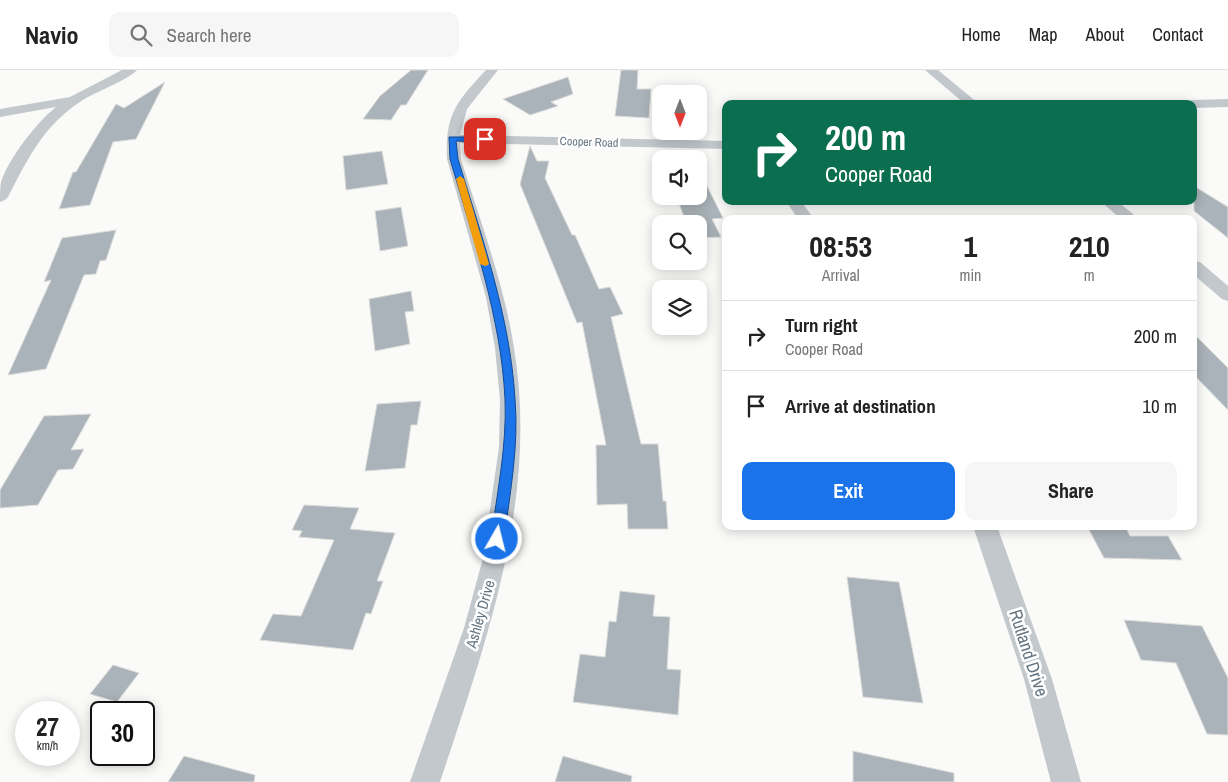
<!DOCTYPE html>
<style>
body{margin:0;font-family:"Archivo Narrow",sans-serif;background:#f6f6f6;color:#222;height:100vh;display:flex;flex-direction:column;font-size:19px;white-space:nowrap}
*{box-sizing:border-box;margin:0}
p{font-size:16px;color:#767676}
.icon{flex:none;width:28px;height:28px;fill:none;stroke:currentColor;stroke-width:2;stroke-linecap:round;stroke-linejoin:round}
.map{position:relative;flex:1;overflow:hidden}
.details{position:absolute;left:722px;top:145px;width:475px;height:315px;display:flex;flex-direction:column;background:#fff;border-radius:10px;box-shadow:0 2px 12px #0003}
.details>*{flex:none}
.banner{position:absolute;left:722px;top:30px;width:475px;height:105px;border-radius:10px;box-shadow:0 2px 12px #0003;background:#0b6e4f;color:#fff;overflow:hidden}
.needle{width:32px;rotate:180deg}
.fabs{position:absolute;left:652px;top:15px;display:grid;gap:10px}
.fabs a{display:grid;place-items:center;width:55px;height:55px;border-radius:10px;background:#fff;box-shadow:0 2px 12px #0003;font-size:25px}
.speed{position:absolute;left:15px;top:631px;display:flex;gap:10px;font-size:25px;font-weight:700;text-align:center}
.speed>*{display:grid;place-content:center;width:65px;height:65px;border-radius:50%;background:#fff;box-shadow:0 2px 12px #0003;line-height:1}
.speed small{font-size:12px;font-weight:400}
.speed .limit{border:2px solid #111;border-radius:8px;background:#fff;color:#111}
.pin{position:absolute;display:grid;place-items:center;width:42px;height:42px;color:#fff;margin:-21px;border-radius:10px;box-shadow:0 2px 8px #0006}
.me{position:absolute;width:55px;margin:-28px;rotate:8deg;stroke-linejoin:round;filter:drop-shadow(0 0 4px #0008)}
.turn{display:flex;align-items:center;gap:18px;height:105px;padding:0 20px;font-size:22px}
.turn .icon{width:65px;height:65px;stroke-width:2.5}
.turn b{display:block;font-size:35px;line-height:42px}
.eta{display:flex;justify-content:space-evenly;align-items:center;height:85px;text-align:center}
.eta b{font-size:30px;font-weight:700;line-height:35px}
.button{display:flex;gap:10px;margin-top:auto;padding:10px 20px}
.button a{flex:1;height:58px;border-radius:10px;background:#1a73e8;color:#fff;font-size:20px;font-weight:700;line-height:58px;text-align:center}
.button a+a{background:#f6f6f6;color:#222}
ul{padding:0;list-style:none}
li{display:flex;align-items:center;gap:15px;height:70px;padding:0 20px;border-top:1px solid #e0e0e0}
li div{flex:1}
li b{display:block;font-size:19px}
li em{font-style:normal}
header{display:flex;align-items:center;gap:30px;box-sizing:border-box;height:70px;padding:0 25px;background:#fff;border-bottom:1px solid #e0e0e0}
header strong{font-size:24px}
nav{display:flex;gap:28px;margin-inline-start:auto;font-size:18px}
.search{width:350px;height:45px;background:#f6f6f6;display:flex;align-items:center;gap:12px;box-sizing:border-box;padding:0 18px;border-radius:10px;color:#767676;font-size:19px}
.map>svg:first-child{display:block}
</style>
<header>
<strong>Navio</strong>
<div class="search"><svg class="icon" aria-label="search" viewBox="0 0 24 24"><circle cx="10" cy="10" r="6"/><path d="M15 15l6 6"/></svg>Search here</div>
<nav><a>Home</a><a>Map</a><a>About</a><a>Contact</a></nav>
</header>
<div class="map">
<svg width="1228" height="712" viewBox="0 0 1228 712">
<rect width="100%" height="100%" fill="#fafaf8"/>
<g fill="#aab3b9" stroke="#dcdcda">
<polygon points="411,0 428,0 406,35 401,35 391,50 363,49 380,26"/>
<polygon points="621,0 638,0 637,19 651,19 649,48 615,46"/>
<polygon points="568,7 573,24 551,32 558,36 530,45 503,29"/>
<polygon points="165,12 136,69 113,72 90,135 59,139 73,102 76,102 116,34 124,38"/>
<polygon points="530,76 537,91 549,91 545,108 572,165 575,165 599,219 610,217 623,244 611,247 641,374 658,374 663,431 666,431 668,459 628,459 627,434 597,435 596,375 606,375 582,252 577,253 520,114"/>
<polygon points="382,81 388,114 346,120 343,86"/>
<polygon points="699,100 723,148 712,149 721,167 699,168 699,154 687,154 676,126 699,126"/>
<polygon points="1194,116 1228,137 1228,168 1194,141"/>
<polygon points="401,137 408,176 380,181 375,141"/>
<polygon points="116,160 106,190 100,191 96,204 84,205 46,299 8,305 51,210 44,212 62,168"/>
<polygon points="411,221 414,241 405,242 410,274 375,281 369,229"/>
<polygon points="1194,264 1228,298 1228,340 1194,305"/>
<polygon points="421,331 417,355 411,355 405,398 365,401 377,334"/>
<polygon points="91,344 71,380 84,379 73,399 58,400 38,435 0,438 0,420 44,346"/>
<polygon points="304,435 359,438 350,459 395,463 377,511 383,511 371,544 366,543 353,580 260,570 273,544 301,546 334,470 299,467 302,461 292,460"/>
<polygon points="1087,456 1125,456 1130,466 1168,466 1182,490 1104,488"/>
<polygon points="847,507 899,512 923,633 863,627"/>
<polygon points="620,521 655,525 653,546 670,547 667,599 681,600 678,645 573,632 580,584 605,587 609,551 616,552"/>
<polygon points="1124,550 1202,556 1228,608 1228,665 1207,664 1176,593 1141,590"/>
<polygon points="113,595 139,603 117,632 90,624"/>
<polygon points="853,681 954,703 954,712 853,712"/>
<polygon points="184,686 255,705 254,712 168,712"/>
<polygon points="563,686 632,706 631,712 555,712"/>
</g>
<g fill="none" stroke-linecap="round" stroke-linejoin="round">
<g fill="#c3c8cc" fill-rule="evenodd">
<path d="M 122,0 L 137,0 C 129,9 99,21 86,28 C 45,53 29,86 8,127 L 5,130 L 0,132 C 0,126 0,118 1,112 C 9,88 36,53 56,37 L 0,47 L 0,39 L 70,27 Z"/>
<path d="M 486,0 L 498,0 L 467,39 L 460,65 L 726,71 L 726,79 L 460,73 L 461,89 C 480,151 504,213 514,278 C 539,428 486,572 440,712 L 410,712 L 464,558 L 483,488 L 499,377 L 500,330 L 495,278 L 486,227 L 447,89 C 445,45 456,32 486,0 Z"/>
<polygon points="925,0 938,0 979,34 965,34"/>
<polygon points="1228,29 1228,37 1194,38 1194,34 1186,34 1192,30"/>
<polygon points="786,131 801,131 814,149 798,149"/>
<polygon points="1100,131 1117,131 1139,149 1121,149"/>
<polygon points="1194,191 1200,192 1228,216 1228,231 1222,229 1194,205"/>
<polygon points="973,456 997,456 1052,609 1081,712 1051,712 1024,609"/>
</g>
</g>
<path fill="#1a73e8" stroke="#114b97" d="M 449,67 L 485,67 L 489,69 L 485,72 L 456,71 L 458,89 C 482,168 510,246 515,329 C 519,376 510,423 504,469 L 502,473 L 497,475 L 493,473 L 491,469 C 497,423 507,376 505,329 C 501,247 473,168 450,89 Z"/>
<polygon fill="#f59e0b" points="460,106 464,109 489,194 488,195 485,196 480,194 456,109"/>
<g text-anchor="middle" dominant-baseline="central" stroke-width="5" stroke-linejoin="round" paint-order="stroke">
<g font-size="12" fill="#657683" stroke="#fff">
<text transform="translate(589 72) rotate(2)">Cooper Road</text>
</g>
<g font-size="15" fill="#657683" stroke="#fff">
<text transform="translate(480 544) rotate(-74)">Ashley Drive</text>
</g>
<g font-size="18" fill="#657683" stroke="#fff">
<text transform="translate(1029 583) rotate(72)">Rutland Drive</text>
</g>
</g>
</svg>
<div class="fabs">
<a><svg class="needle" viewBox="-14 -14 28 28"><path d="M0-13l5 13h-10z" fill="#e53935"/><path d="M0 13l5-13h-10z" fill="#767676"/></svg></a>
<a><svg class="icon" aria-label="sound" viewBox="0 0 24 24"><path d="M4 9h4l5-4v14l-5-4H4zM17 9q2 3 0 6"/></svg></a>
<a><svg class="icon" aria-label="search" viewBox="0 0 24 24"><circle cx="10" cy="10" r="6"/><path d="M15 15l6 6"/></svg></a>
<a><svg class="icon" aria-label="layers" viewBox="0 0 24 24"><path d="M12 4l9 5-9 5-9-5zM3 14l9 5 9-5"/></svg></a>
</div>
<div class="speed"><div>27<small>km/h</small></div><div class="limit">30</div></div>
<div class="pin" style="left:485px;top:69px;background:#d93025"><svg class="icon" aria-label="arrive" viewBox="0 0 24 24"><path d="M6 21V4h12l-3 4 3 4H6"/></svg></div>
<svg class="me" style="left:497px;top:469px" viewBox="-20 -20 40 40"><circle r="17" fill="#1a73e8" stroke="#fff" stroke-width="3"/><path d="M0-11L8 9 0 5-8 9z" fill="#fff"/></svg>
<div class="banner">
<div class="turn"><svg class="icon" aria-label="right" viewBox="0 0 24 24"><path d="M7 20v-9h11M14 6l5 5-5 5"/></svg><div><b>200 m</b>Cooper Road</div></div>
</div>
<section class="details">
<div class="eta">
<div><b>08:53</b><p>Arrival</p></div>
<div><b>1</b><p>min</p></div>
<div><b>210</b><p>m</p></div>
</div>
<ul>
<li><svg class="icon" aria-label="right" viewBox="0 0 24 24"><path d="M7 20v-9h11M14 6l5 5-5 5"/></svg><div><b>Turn right</b><p>Cooper Road</p></div><em>200 m</em></li>
<li><svg class="icon" aria-label="arrive" viewBox="0 0 24 24"><path d="M6 21V4h12l-3 4 3 4H6"/></svg><div><b>Arrive at destination</b></div><em>10 m</em></li>
</ul>
<div class="button"><a>Exit</a><a>Share</a></div>
</section>
</div>
